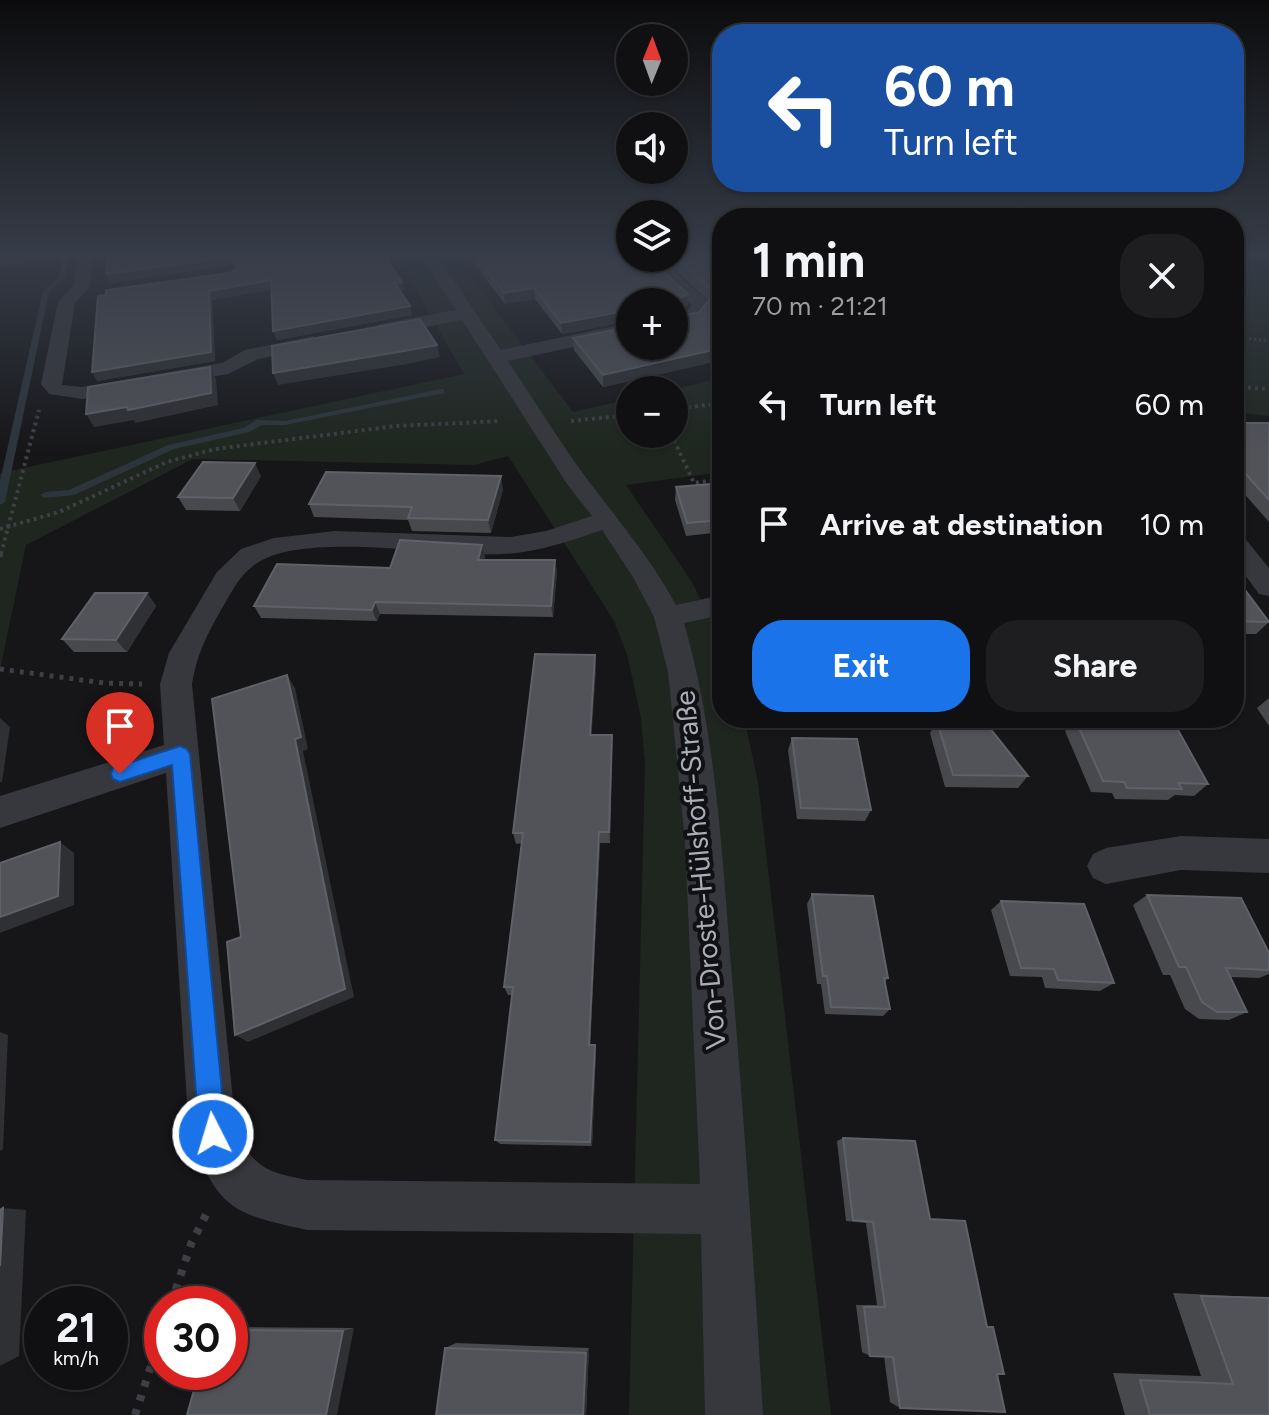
<!DOCTYPE html>
<meta charset="utf-8">
<style>
body{margin:0;font-family:Figtree,sans-serif;background:#1e1e20;color:#f1f3f6;height:100vh;display:flex;flex-direction:column;font-size:30px;white-space:nowrap}
*{box-sizing:border-box;margin:0}
p{font-size:26px;color:#9c9d9f}
.icon{flex:none;width:44px;height:44px;fill:none;stroke:currentColor;stroke-width:2;stroke-linecap:round;stroke-linejoin:round}
.map{position:relative;flex:1;overflow:hidden}
.panel{position:absolute;left:712px;top:208px;width:532px;height:520px;display:flex;flex-direction:column;background:#101012;border-radius:32px;box-shadow:0 2px 6px #0004,0 0 0 2px #303032}
.panel>*{flex:none}
.hud{position:absolute;left:712px;top:24px;width:532px;height:168px;border-radius:32px;box-shadow:0 2px 6px #0004,0 0 0 2px #303032;background:#1a4fa0;color:#fff;overflow:hidden}
.needle{width:52px;rotate:1deg}
.fabs{position:absolute;left:616px;top:24px;display:grid;gap:16px}
.fabs a{display:grid;place-items:center;width:72px;height:72px;border-radius:50%;background:#101012;box-shadow:0 2px 6px #0004,0 0 0 2px #303032;font-size:40px}
.speed{position:absolute;left:24px;top:1286px;display:flex;gap:16px;font-size:40px;font-weight:700;text-align:center}
.speed>*{display:grid;place-content:center;width:104px;height:104px;border-radius:50%;background:#101012;box-shadow:0 2px 6px #0004,0 0 0 2px #303032;line-height:1}
.speed small{font-size:20px;font-weight:400}
.speed .limit{border:12px solid #d22;background:#fff;color:#111}
.pin{position:absolute;display:grid;place-items:center;width:68px;height:68px;color:#fff;margin:-82px -34px;border-radius:50% 50% 50% 0;rotate:-45deg;box-shadow:0 0 8px #0007}
.pin .icon{rotate:45deg}
.me{position:absolute;width:88px;margin:-44px;rotate:355deg;stroke-linejoin:round;filter:drop-shadow(0 0 6px #0008)}
.turn{display:flex;align-items:center;gap:28px;height:168px;padding:0 40px;font-size:36px}
.turn .icon{width:104px;height:104px;stroke-width:2.5}
.turn b{display:block;font-size:56px;line-height:68px}
.round{display:grid;place-items:center;flex:none;width:84px;height:84px;border-radius:32px;background:#1e1e20}
.overview{display:flex;align-items:center;justify-content:space-between;height:136px;padding:0 40px}
h1{font-size:48px;font-weight:700;line-height:60px}
.button{display:flex;gap:16px;margin-top:auto;padding:16px 40px}
.button a{flex:1;height:92px;border-radius:32px;background:#1a73e8;color:#fff;font-size:32px;font-weight:700;line-height:92px;text-align:center}
.button a+a{background:#1e1e20;color:#f1f3f6}
ul{padding:0;list-style:none}
li{display:flex;align-items:center;gap:24px;height:120px;padding:0 40px}
li div{flex:1}
li b{display:block;font-size:30px}
li em{font-style:normal}
.map>svg:first-child{display:block}
</style>
<div class="map">
<svg width="1269" height="1415" viewBox="0 0 1269 1415">
<rect width="100%" height="100%" fill="#161618"/>
<g fill="#1e261f">
<polygon points="397,256 455,256 573,412 630,399 630,434 674,434 674,390 670,390 722,378 722,472 626,485 692,582 713,625 722,648 722,718 744,718 758,782 831,1415 629,1415 645,765 641,718 627,654 613,619 508,456 474,465 193,459 26,545 0,670 0,473 464,374"/>
<polygon points="1234,256 1269,256 1269,416 1234,412"/>
</g>
<g fill="none" stroke-linecap="round" stroke-linejoin="round">
<g fill="#2c353c" fill-rule="evenodd">
<polygon points="63,256 69,256 65,278 49,292 5,502 0,505 0,481 43,291 59,277"/>
<polygon points="441,389 444,389 444,393 285,425 262,425 249,432 174,449 74,495 45,498 40,495 45,492 69,490 168,445 243,428 257,420 285,421"/>
</g>
<polyline stroke="#3d3f44" stroke-width="3" stroke-dasharray="2 3" stroke-linecap="butt" points="1234,337 1269,341"/>
<g stroke="#3d3f44" stroke-width="4" stroke-dasharray="3 4" stroke-linecap="butt">
<polyline points="1234,387 1269,389"/>
<polyline points="674,409 722,403"/>
<polyline points="571,421 630,415"/>
<polyline points="671,434 694,483 722,479"/>
<polyline points="0,529 59,512 167,462 215,449 396,426 501,421"/>
<polyline points="1,554 39,410"/>
</g>
<g stroke="#3d3f44" stroke-width="5" stroke-dasharray="4 6" stroke-linecap="butt">
<polyline points="0,557 1,552"/>
<polyline points="0,669 104,683 142,684"/>
</g>
<g stroke="#3d3f44" stroke-width="8" stroke-dasharray="6 9" stroke-linecap="butt">
<polyline points="171,1304 191,1244 209,1209"/>
<polyline points="135,1415 162,1332"/>
</g>
<g fill="#37383d" fill-rule="evenodd">
<polygon points="77,256 93,256 90,286 75,303 62,385 82,387 222,363 245,350 314,336 323,342 321,346 258,359 228,374 82,399 49,394 41,384 58,302 74,285"/>
<path d="M 421,256 L 437,256 L 501,350 L 630,323 L 630,335 L 508,361 C 534,400 559,441 587,479 C 619,521 651,559 676,605 L 722,595 L 722,615 L 684,623 C 716,734 722,852 731,966 C 744,1116 754,1265 763,1415 L 705,1415 L 701,1234 L 307,1230 C 229,1213 220,1209 189,1134 L 166,773 L 0,828 L 0,796 L 164,745 L 160,684 L 169,653 L 217,572 L 241,549 L 274,538 L 335,531 L 511,537 L 546,531 L 592,516 L 567,484 L 462,320 L 380,336 L 371,330 L 380,324 L 456,310 ZM 602,530 L 633,577 L 654,617 L 668,672 L 685,841 L 700,1184 L 307,1180 C 267,1172 255,1169 236,1131 L 192,684 C 196,657 207,634 221,610 C 230,595 238,577 253,566 C 298,529 442,557 501,554 C 536,553 570,541 602,530 Z"/>
<polygon points="640,258 658,258 708,301 711,305 698,320 674,325 674,315 686,312 692,305"/>
<polygon points="1234,534 1243,536 1269,568 1269,596 1259,594 1234,560"/>
<polygon points="1181,836 1269,839 1269,873 1181,870 1106,884 1093,878 1087,866 1093,854 1106,848"/>
</g>
</g>
<g fill="#47494d">
<polygon points="107,256 385,256 404,290 400,291 410,306 412,315 277,340 273,331 272,289 212,300 215,361 97,381 237,268 233,265 111,283"/>
<polygon points="468,256 630,256 688,305 630,302 630,321 562,334 535,299 505,304"/>
<polygon points="714,256 722,360 603,387 574,350 573,338 699,312 709,301 662,258"/>
<polygon points="1234,423 1269,423 1269,522 1234,482"/>
<polygon points="261,476 240,511 186,510 178,497"/>
<polygon points="722,483 722,532 686,536 675,500 676,487"/>
<polygon points="503,489 491,533 412,531 408,520 314,517 309,504"/>
<polygon points="485,557 484,560 557,571 553,617 380,614 377,621 261,618 254,606 390,568"/>
<polygon points="1234,586 1269,622 1256,634 1234,634"/>
<polygon points="147,593 156,606 127,652 74,652 62,639"/>
<polygon points="596,668 591,735 612,735 612,747 610,843 600,843 590,1045 596,1051 592,1146 500,1144 495,1140 512,995 508,995 504,987 522,843 516,844 513,833"/>
<polygon points="1269,698 1269,726 1257,708"/>
<polygon points="993,718 1013,718 995,725"/>
<polygon points="1075,719 1208,784 1194,796 1175,795 1168,800 1115,799 1112,793 1091,792 1065,731"/>
<polygon points="937,721 1028,776 1018,788 945,787 930,733"/>
<polygon points="792,738 871,810 865,821 797,819 788,750"/>
<polygon points="812,894 888,978 885,982 890,1009 883,1016 825,1014 821,984 817,984 807,904"/>
<polygon points="1147,895 1269,953 1269,974 1259,978 1231,977 1247,1012 1229,1020 1199,1019 1185,1009 1170,975 1163,975 1133,905"/>
<polygon points="1001,901 1114,983 1100,991 1045,988 1042,977 1010,976 991,910"/>
<polygon points="843,1138 930,1219 987,1326 993,1327 997,1374 900,1408 890,1402 884,1356 870,1356 862,1352 856,1305 877,1305 866,1223 846,1221 837,1141"/>
<polygon points="1173,1293 1269,1298 1269,1415 1125,1415 1113,1373 1201,1376"/>
<polygon points="230,1327 354,1328 230,1372"/>
<polygon points="456,1343 589,1348 586,1415 445,1348"/>
</g>
<g fill="#2f3033">
<polygon points="10,256 35,256 33,262 0,267 0,257"/>
<polygon points="229,257 233,265 111,283 106,274"/>
<polygon points="271,280 275,288 212,300 215,361 97,381 92,372 209,291"/>
<polygon points="402,282 404,290 397,292 395,283"/>
<polygon points="534,288 535,299 505,304 504,293"/>
<polygon points="688,294 688,305 674,312 674,302 672,302"/>
<polygon points="410,306 412,315 277,340 273,331"/>
<polygon points="630,310 630,321 562,334 561,323"/>
<polygon points="437,345 440,357 407,364 278,385 273,373"/>
<polygon points="722,348 722,360 603,387 603,375"/>
<polygon points="210,367 216,379 218,405 135,423 134,420 94,427 86,414"/>
<polygon points="255,463 261,476 240,511 233,498"/>
<polygon points="501,476 503,489 491,533 488,520"/>
<polygon points="482,545 485,557 480,572 478,560"/>
<polygon points="555,560 557,571 553,617 551,606"/>
<polygon points="147,593 156,606 127,652 116,640"/>
<polygon points="375,602 380,614 377,621 372,610"/>
<polygon points="595,655 596,668 591,747 590,735"/>
<polygon points="287,675 295,688 308,749 303,751 354,997 248,1042 235,1035 295,739"/>
<polygon points="0,718 10,727 2,782 0,782"/>
<polygon points="1001,718 1013,718 995,725 999,719"/>
<polygon points="612,735 612,747 610,843 609,832"/>
<polygon points="599,832 600,843 590,1051 589,1045"/>
<polygon points="60,842 74,853 74,905 0,933 0,917"/>
<polygon points="0,1032 8,1035 3,1149 0,1151"/>
<polygon points="595,1045 596,1051 592,1146 590,1142"/>
<polygon points="3,1208 26,1210 19,1356 0,1366 0,1266"/>
<polygon points="354,1328 337,1415 326,1415 343,1331"/>
<polygon points="589,1348 586,1415 583,1415 586,1353"/>
</g>
<g fill="#525359" stroke="#5f6168" stroke-width="2">
<polygon points="107,256 385,256 402,282 395,283 410,306 273,331 271,280 209,291 211,352 92,372 98,296 106,295 106,290 230,273 240,266 229,257 106,274"/>
<polygon points="474,256 630,256 630,258 648,258 688,294 672,302 630,302 630,310 561,323 534,288 504,293"/>
<polygon points="674,256 714,256 722,262 722,348 603,375 573,338 630,327 630,346 674,346 674,316 675,317 699,312 715,294"/>
<polygon points="420,319 437,345 404,351 273,373 272,346"/>
<polygon points="210,367 211,393 128,410 127,407 86,414 88,387"/>
<polygon points="1234,423 1269,423 1269,500 1234,461"/>
<polygon points="203,462 255,463 233,498 178,497"/>
<polygon points="326,472 501,476 488,520 408,518 412,507 309,504"/>
<polygon points="722,483 722,520 687,523 676,487"/>
<polygon points="400,540 482,545 478,560 555,560 551,606 375,602 372,610 254,606 277,564 390,568"/>
<polygon points="1234,586 1242,586 1269,622 1234,621"/>
<polygon points="95,593 147,593 116,640 62,639"/>
<polygon points="535,654 595,655 590,735 612,735 609,832 599,832 589,1045 595,1045 590,1142 495,1140 513,987 504,987 523,833 513,833"/>
<polygon points="287,675 301,737 295,739 345,989 235,1035 227,942 241,937 212,699"/>
<polygon points="1075,719 1173,721 1208,784 1178,783 1182,789 1127,788 1124,782 1103,781"/>
<polygon points="937,721 985,722 1028,776 953,775"/>
<polygon points="792,738 857,739 871,810 801,808"/>
<polygon points="60,842 58,896 0,917 0,863"/>
<polygon points="812,894 873,896 888,978 884,978 890,1009 831,1007 827,976 823,976"/>
<polygon points="1147,895 1241,898 1269,953 1269,970 1226,968 1247,1012 1217,1012 1202,1002 1186,967 1179,967"/>
<polygon points="1001,901 1084,904 1114,983 1058,980 1054,969 1021,968"/>
<polygon points="843,1138 915,1141 930,1219 965,1221 987,1327 993,1327 1004,1374 997,1374 1005,1412 900,1408 893,1357 870,1356 864,1307 885,1307 873,1222 853,1220"/>
<polygon points="3,1208 0,1266 0,1210"/>
<polygon points="1201,1296 1269,1298 1269,1415 1150,1415 1140,1380 1233,1384"/>
<polygon points="230,1330 343,1331 326,1415 187,1415 199,1372 230,1372"/>
<polygon points="445,1348 586,1353 583,1415 436,1415"/>
</g>
<linearGradient id="sky" x2="0" y2="1"><stop stop-color="#0c0c0d"/><stop offset="0.56" stop-color="#363c48"/><stop offset="1" stop-color="#363c48" stop-opacity="0"/></linearGradient>
<rect width="1269" height="454" fill="url(#sky)"/>
<polygon fill="#1a73e8" stroke="#114b97" stroke-width="2" points="180,746 187,749 190,754 226,1134 222,1144 213,1148 203,1144 199,1134 172,765 120,782 113,779 111,774 113,768"/>
<g text-anchor="middle" dominant-baseline="central" stroke-width="8" stroke-linejoin="round" paint-order="stroke">
<g font-size="28" fill="#a8adb8" stroke="#111113">
<text transform="translate(700 870) rotate(-95)">Von-Droste-Hülshoff-Straße</text>
</g>
</g>
</svg>
<div class="fabs">
<a><svg class="needle" viewBox="-14 -14 28 28"><path d="M0-13l5 13h-10z" fill="#e53935"/><path d="M0 13l5-13h-10z" fill="#9c9d9f"/></svg></a>
<a><svg class="icon" aria-label="sound" viewBox="0 0 24 24"><path d="M4 9h4l5-4v14l-5-4H4zM17 9q2 3 0 6"/></svg></a>
<a><svg class="icon" aria-label="layers" viewBox="0 0 24 24"><path d="M12 4l9 5-9 5-9-5zM3 14l9 5 9-5"/></svg></a>
<a>+</a>
<a>−</a>
</div>
<div class="speed"><div>21<small>km/h</small></div><div class="limit">30</div></div>
<div class="pin" style="left:120px;top:774px;background:#d93025"><svg class="icon" aria-label="arrive" viewBox="0 0 24 24"><path d="M6 21V4h12l-3 4 3 4H6"/></svg></div>
<svg class="me" style="left:213px;top:1134px" viewBox="-20 -20 40 40"><circle r="17" fill="#1a73e8" stroke="#fff" stroke-width="3"/><path d="M0-11L8 9 0 5-8 9z" fill="#fff"/></svg>
<div class="hud">
<div class="turn"><svg class="icon" aria-label="left" viewBox="0 0 24 24"><path d="M17 20v-9H6M10 6l-5 5 5 5"/></svg><div><b>60 m</b>Turn left</div></div>
</div>
<section class="panel">
<div class="overview"><div><h1>1 min</h1><p>70 m · 21:21</p></div><a class="round"><svg class="icon" aria-label="close" viewBox="0 0 24 24"><path d="M6 6l12 12M18 6L6 18"/></svg></a></div>
<ul>
<li><svg class="icon" aria-label="left" viewBox="0 0 24 24"><path d="M17 20v-9H6M10 6l-5 5 5 5"/></svg><div><b>Turn left</b></div><em>60 m</em></li>
<li><svg class="icon" aria-label="arrive" viewBox="0 0 24 24"><path d="M6 21V4h12l-3 4 3 4H6"/></svg><div><b>Arrive at destination</b></div><em>10 m</em></li>
</ul>
<div class="button"><a>Exit</a><a>Share</a></div>
</section>
</div>
